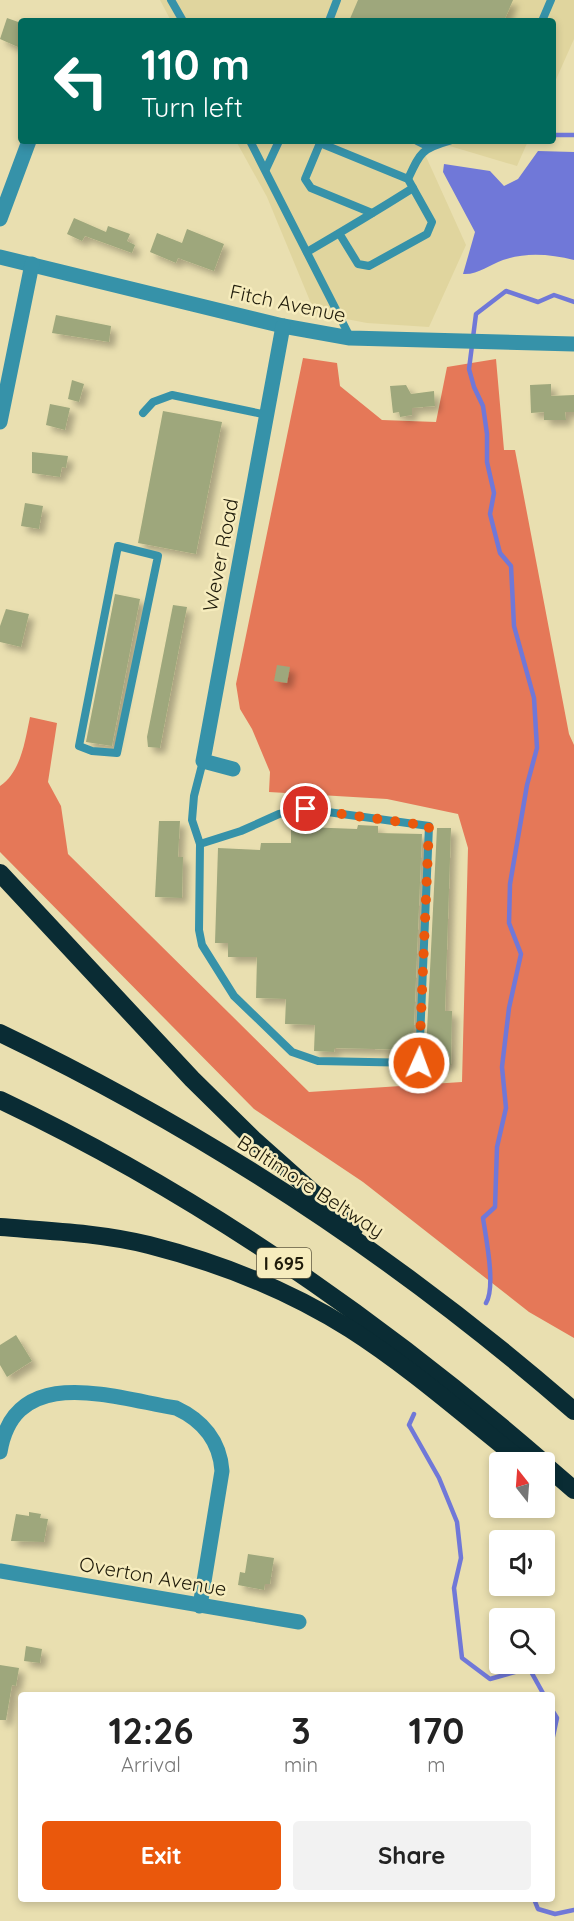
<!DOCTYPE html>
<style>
body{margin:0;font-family:Quicksand,sans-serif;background:#f2f2f2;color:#222;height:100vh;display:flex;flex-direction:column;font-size:22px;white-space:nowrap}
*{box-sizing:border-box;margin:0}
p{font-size:20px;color:#767676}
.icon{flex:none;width:33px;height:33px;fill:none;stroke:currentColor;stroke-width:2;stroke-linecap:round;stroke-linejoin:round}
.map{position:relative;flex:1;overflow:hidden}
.details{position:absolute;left:18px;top:1692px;width:537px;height:210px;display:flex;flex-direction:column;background:#fff;border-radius:6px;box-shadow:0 3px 9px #0003}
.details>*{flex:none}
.top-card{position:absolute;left:18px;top:18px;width:538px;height:126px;border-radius:6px;box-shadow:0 3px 9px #0003;background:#00695c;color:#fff;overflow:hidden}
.needle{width:39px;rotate:343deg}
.buttons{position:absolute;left:489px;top:1452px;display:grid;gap:12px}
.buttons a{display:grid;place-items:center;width:66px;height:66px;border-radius:6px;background:#fff;box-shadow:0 3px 9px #0003;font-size:30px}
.pin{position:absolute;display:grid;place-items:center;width:51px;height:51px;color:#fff;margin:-26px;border:3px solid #fff;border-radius:50%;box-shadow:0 2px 6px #0007}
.me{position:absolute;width:66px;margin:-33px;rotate:2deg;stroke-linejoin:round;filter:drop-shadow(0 0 4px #0008)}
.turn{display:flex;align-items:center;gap:21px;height:126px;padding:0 24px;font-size:27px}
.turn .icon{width:78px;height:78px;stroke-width:2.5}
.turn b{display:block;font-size:42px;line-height:51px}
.eta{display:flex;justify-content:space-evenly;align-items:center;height:102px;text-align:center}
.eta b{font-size:36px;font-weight:800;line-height:42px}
.action{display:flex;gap:12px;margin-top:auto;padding:12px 24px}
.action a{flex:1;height:69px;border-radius:6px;background:#ea580c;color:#fff;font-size:24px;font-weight:800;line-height:69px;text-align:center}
.action a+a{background:#f2f2f2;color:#222}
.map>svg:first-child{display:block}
</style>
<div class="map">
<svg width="574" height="1921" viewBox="0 0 574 1921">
<defs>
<filter id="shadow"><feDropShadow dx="5.5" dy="5.5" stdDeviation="3" flood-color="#0004"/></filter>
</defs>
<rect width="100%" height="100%" fill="#e9dfb0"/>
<g fill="#e0d59e">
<polygon points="160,0 574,0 574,39 554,84 554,21 171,21"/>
<polygon points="236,141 419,141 466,245 429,327 367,323 315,313 267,197"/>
<polygon points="433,141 528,141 517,166"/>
</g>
<path fill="#e57858" d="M 303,358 L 337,363 L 340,386 L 382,420 L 436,422 L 447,367 L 496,359 L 504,450 L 515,450 L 569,734 L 574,745 L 574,1338 L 529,1312 L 363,1182 L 254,1109 L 0,852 L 0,786 C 21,772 25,741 30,717 L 57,723 L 48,782 L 61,806 L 68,854 L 309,1092 L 462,1082 L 468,848 L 458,814 L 387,799 L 269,792 L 270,772 L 252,729 L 240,709 L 236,684 Z"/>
<path fill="#7078d8" d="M 538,151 L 574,152 L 574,260 C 550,254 526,252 503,260 C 489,265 478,275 463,274 L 475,232 L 443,172 L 444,164 L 490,171 L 504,186 L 518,179 Z"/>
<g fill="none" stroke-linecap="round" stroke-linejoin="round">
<g stroke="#7078d8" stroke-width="4.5">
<polyline points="554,135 574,135"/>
<path d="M 486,1303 C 496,1287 486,1238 483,1218 L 495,1207 L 497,1147 L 506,1108 L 502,1067 L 509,1008 L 521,954 L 509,923 L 510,884 L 527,785 L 537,748 L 534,698 L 514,626 L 511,566 L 500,553 L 490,514 L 494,493 L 487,462 L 487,434 L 483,406 L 474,387 L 469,369 L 476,314 L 506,291 L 538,302 L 554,295 L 574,302"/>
<polyline points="414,1414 409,1425 439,1478 457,1522 461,1558 454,1588 462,1658 490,1679 529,1668 544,1695"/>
<polyline points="552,1710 557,1718 552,1741"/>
<polyline points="552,1763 552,1777"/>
<polyline points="534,1899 538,1909 555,1914 574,1910"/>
</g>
</g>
<g fill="#9ea77b" filter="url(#shadow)">
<polygon points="358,0 513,0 504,21 349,21"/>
<polygon points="7,18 21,23 18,47 0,39"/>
<polygon points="74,218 106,232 108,226 130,234 127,241 135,245 132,253 85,236 82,241 67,234"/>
<polygon points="187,229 224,244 214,271 178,258 176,263 150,252 157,233 182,243"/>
<polygon points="56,315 111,326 109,342 52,333"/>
<polygon points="72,380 84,384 79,402 68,399"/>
<polygon points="551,384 551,396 574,395 574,412 565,412 566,420 544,420 544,412 531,413 530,385"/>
<polygon points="406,385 411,394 434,391 435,406 412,408 412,415 400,417 399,412 393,413 390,386"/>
<polygon points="50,404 70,408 65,430 46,425"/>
<polygon points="163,411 222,422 196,554 138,543"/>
<polygon points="32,452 68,456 66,468 62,467 60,477 32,473"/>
<polygon points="25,503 43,506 39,529 21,526"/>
<polygon points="115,594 140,599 112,746 86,742"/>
<polygon points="173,605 187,607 160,748 148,747 147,737"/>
<polygon points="6,609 29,614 21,647 0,642 0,626"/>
<polygon points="277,665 290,667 287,683 274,681"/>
<polygon points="159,821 180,821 178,857 183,857 182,898 155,897"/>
<polygon points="291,822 305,822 305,827 357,829 358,825 378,826 378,833 422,834 413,1050 335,1048 334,1052 314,1051 315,1025 285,1024 286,999 256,998 257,957 228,957 228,943 215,943 218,848 260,850 261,843 291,843"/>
<polygon points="437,828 451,828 445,1011 452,1011 451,1065 430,1065 430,1051 426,1051"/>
<polygon points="16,1335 32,1361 7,1377 0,1365 0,1345"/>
<polygon points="29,1512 41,1514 40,1518 48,1519 44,1542 11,1541 16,1514 29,1516"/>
<polygon points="248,1554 274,1558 270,1584 265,1584 264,1590 238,1585 240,1572 245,1573"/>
<polygon points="26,1646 42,1649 40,1663 24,1661"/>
<polygon points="0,1665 19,1668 16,1686 12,1685 6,1720 0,1720"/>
</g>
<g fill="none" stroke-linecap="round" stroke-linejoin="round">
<g stroke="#3692a9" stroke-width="8">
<polyline points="171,0 183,21"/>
<polyline points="329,21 337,0"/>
<polyline points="542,21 551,0"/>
<polyline points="250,141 350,337"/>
<polyline points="417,141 429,147"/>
<polyline points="266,169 279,141"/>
<path d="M 408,179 C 420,153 421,149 449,141"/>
<polyline points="372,213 311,188 305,179 320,143 408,179 413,188"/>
<path d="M 307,252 C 343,231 378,210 413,188 L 432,222 L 427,234 L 369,266 L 358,264 L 339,233"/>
<polyline points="143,413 153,402 172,395 267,415"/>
<polygon points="118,546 158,556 117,753 92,751 79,746"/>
<polyline points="200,844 241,831 279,814 306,809 429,826 419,1063 318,1061 292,1052 234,996 202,945 199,930 200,844 192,820 194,796 203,761"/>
</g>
<g stroke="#3692a9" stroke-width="15">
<polyline points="0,219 29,141"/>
<polyline points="0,257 283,326 350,338 574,344"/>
<polyline points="0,422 32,264"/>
<polyline points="233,769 203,761 283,326"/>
<path d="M 0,1452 C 15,1362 114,1398 176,1408 C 202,1420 220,1441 222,1471 L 200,1606"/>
<polyline points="0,1571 299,1622"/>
</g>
<g stroke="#0a2c34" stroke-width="18">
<polyline points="0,873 192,1079 253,1139 354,1229"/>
<path d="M 0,1033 C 207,1132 402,1261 574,1411"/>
<path d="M 0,1100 C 197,1193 379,1320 543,1462"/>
<path d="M 0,1227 C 50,1231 101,1233 149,1245 C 220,1263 288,1290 350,1329 C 411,1368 466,1417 523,1462"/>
<polyline points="544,1464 574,1490"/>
</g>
</g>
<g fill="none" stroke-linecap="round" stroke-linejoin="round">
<polyline stroke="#ea580c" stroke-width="10" stroke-dasharray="0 18" points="306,809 429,826 419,1063"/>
</g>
<g text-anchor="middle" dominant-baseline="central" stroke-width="5" stroke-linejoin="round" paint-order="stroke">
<rect fill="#f6ecbd" stroke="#605a40" stroke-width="1.5" x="257" y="1248" width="54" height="30" rx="4.5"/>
<g font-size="18" font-weight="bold" fill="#1f1b0a">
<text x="284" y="1263">I 695</text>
</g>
<g font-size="20" fill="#1f1b0a" stroke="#f6ecbd">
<text transform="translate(288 303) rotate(12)">Fitch Avenue</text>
<text transform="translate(220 555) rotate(-79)">Wever Road</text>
<text transform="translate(311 1186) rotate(33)">Baltimore Beltway</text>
<text transform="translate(153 1576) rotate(10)">Overton Avenue</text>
</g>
</g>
</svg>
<div class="buttons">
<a><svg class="needle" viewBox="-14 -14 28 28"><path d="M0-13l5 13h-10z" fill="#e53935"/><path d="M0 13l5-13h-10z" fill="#767676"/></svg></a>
<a><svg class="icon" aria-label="sound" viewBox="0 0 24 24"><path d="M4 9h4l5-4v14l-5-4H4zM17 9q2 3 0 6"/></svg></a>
<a><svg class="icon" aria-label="search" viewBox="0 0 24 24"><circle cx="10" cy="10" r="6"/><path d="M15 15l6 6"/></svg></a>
</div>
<div class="pin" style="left:306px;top:809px;background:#d93025"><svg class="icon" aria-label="arrive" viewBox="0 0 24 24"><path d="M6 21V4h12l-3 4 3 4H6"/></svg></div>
<svg class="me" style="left:419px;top:1063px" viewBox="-20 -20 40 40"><circle r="17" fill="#ea580c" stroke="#fff" stroke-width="3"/><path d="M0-11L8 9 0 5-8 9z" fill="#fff"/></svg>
<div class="top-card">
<div class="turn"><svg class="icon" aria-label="left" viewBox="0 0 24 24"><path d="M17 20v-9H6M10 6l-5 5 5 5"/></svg><div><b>110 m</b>Turn left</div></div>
</div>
<section class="details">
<div class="eta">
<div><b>12:26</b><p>Arrival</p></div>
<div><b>3</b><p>min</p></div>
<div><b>170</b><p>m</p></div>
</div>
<div class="action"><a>Exit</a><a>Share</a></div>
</section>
</div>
